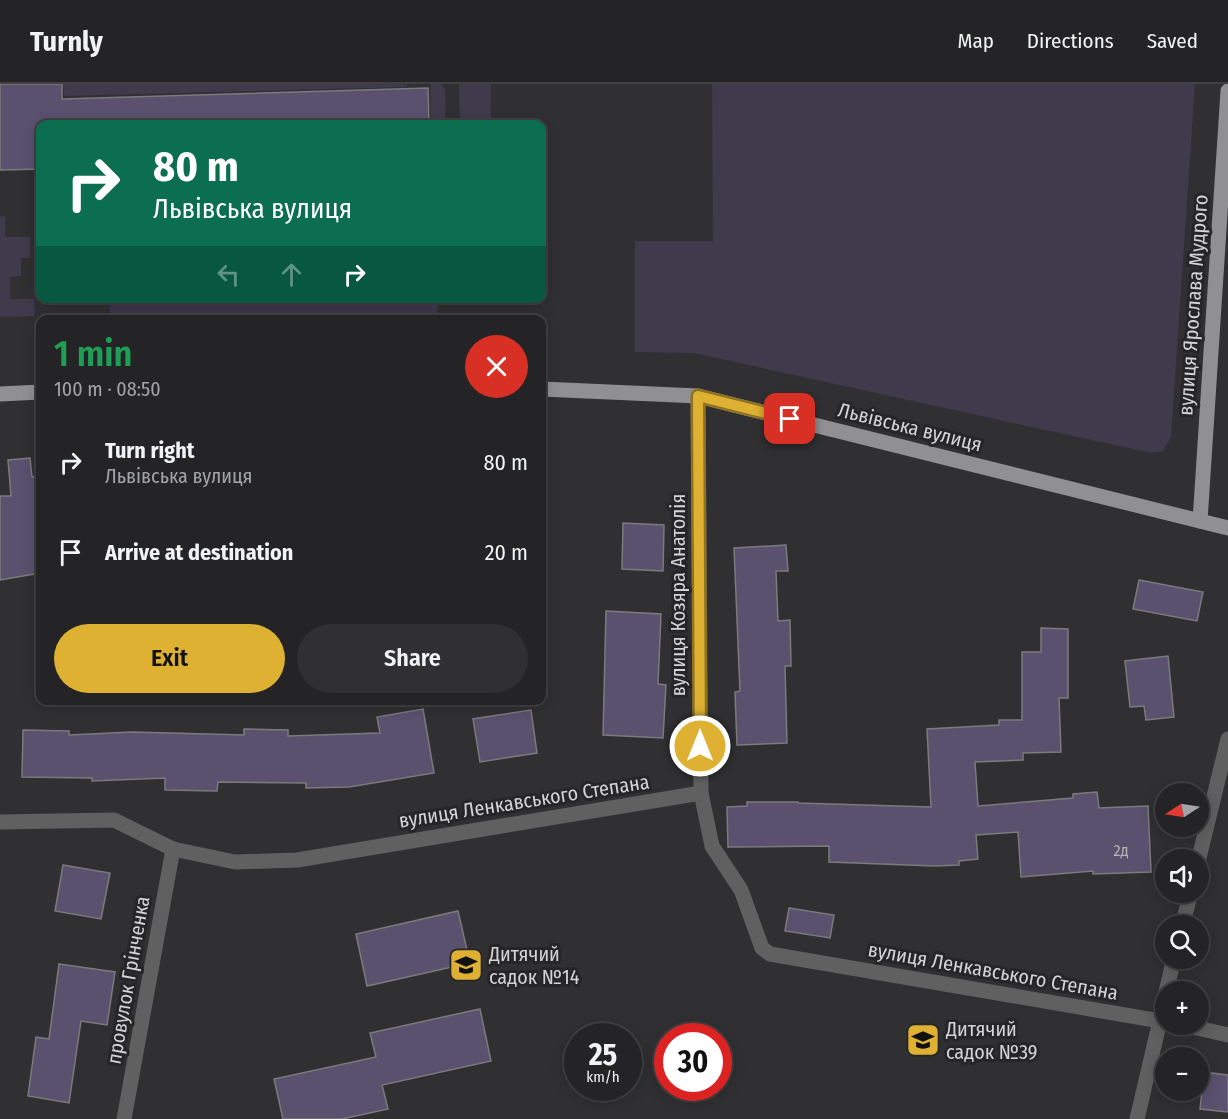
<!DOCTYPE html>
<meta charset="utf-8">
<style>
body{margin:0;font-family:"Fira Sans Condensed",sans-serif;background:#303032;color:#f1f3f6;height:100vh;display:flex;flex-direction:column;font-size:22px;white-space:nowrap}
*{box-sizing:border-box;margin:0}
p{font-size:20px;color:#a3a4a7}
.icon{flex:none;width:33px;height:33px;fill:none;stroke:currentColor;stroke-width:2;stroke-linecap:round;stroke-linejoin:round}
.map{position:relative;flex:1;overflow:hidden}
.details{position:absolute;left:36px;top:231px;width:510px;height:390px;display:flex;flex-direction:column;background:#242426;border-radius:12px;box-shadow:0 3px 15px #0003,0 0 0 2px #414143}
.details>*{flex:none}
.guide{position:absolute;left:36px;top:36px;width:510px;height:183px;border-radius:12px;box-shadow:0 3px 15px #0003,0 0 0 2px #414143;background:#0b6e4f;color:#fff;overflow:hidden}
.needle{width:39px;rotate:258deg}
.buttons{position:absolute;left:1155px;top:699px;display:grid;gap:12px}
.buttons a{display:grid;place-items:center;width:54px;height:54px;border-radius:50%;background:#242426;box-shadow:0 3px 15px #0003,0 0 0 2px #414143;font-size:30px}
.speed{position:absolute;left:564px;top:939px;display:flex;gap:12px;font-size:30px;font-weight:700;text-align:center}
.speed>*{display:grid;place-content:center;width:78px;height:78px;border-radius:50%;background:#242426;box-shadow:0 3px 15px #0003,0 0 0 2px #414143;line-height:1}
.speed small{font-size:15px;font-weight:400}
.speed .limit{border:9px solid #d22;background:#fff;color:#111}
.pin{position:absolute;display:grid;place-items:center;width:51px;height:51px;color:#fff;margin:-26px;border-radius:12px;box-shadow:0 3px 9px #0006}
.me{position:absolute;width:66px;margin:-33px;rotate:0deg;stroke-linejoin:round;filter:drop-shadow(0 0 4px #0008)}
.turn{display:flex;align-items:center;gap:21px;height:126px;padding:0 18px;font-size:27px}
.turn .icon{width:78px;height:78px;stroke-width:2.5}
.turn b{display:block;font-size:42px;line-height:51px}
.lanes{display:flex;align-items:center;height:57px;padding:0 18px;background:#0003;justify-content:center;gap:30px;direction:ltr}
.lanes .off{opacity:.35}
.round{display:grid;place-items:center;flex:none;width:63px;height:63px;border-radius:32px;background:#303032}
.headline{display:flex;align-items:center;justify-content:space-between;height:102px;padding:0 18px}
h1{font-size:36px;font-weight:600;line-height:45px;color:#1e9e55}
.primary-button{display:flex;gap:12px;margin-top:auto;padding:12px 18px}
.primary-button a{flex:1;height:69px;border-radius:36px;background:#deb133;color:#111;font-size:24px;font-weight:600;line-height:69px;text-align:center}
.primary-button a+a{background:#303032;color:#f1f3f6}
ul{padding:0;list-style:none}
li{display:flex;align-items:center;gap:18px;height:90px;padding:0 18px}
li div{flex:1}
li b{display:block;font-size:22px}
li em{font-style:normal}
header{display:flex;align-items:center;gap:36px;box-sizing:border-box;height:84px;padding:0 30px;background:#242426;border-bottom:2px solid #414143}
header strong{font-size:28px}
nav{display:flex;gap:33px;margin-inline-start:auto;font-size:21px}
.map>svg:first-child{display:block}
</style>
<header>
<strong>Turnly</strong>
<nav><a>Map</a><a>Directions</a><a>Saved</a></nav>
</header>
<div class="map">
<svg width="1228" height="1035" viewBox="0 0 1228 1035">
<rect width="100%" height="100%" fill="#303032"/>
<g fill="#3f3a4c">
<polygon points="63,0 407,0 407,3 64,12"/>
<polygon points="430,0 441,0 445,6 445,40 431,40"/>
<polygon points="459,0 491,0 491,40 460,40"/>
<polygon points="712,0 1195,0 1171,353 1163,367 1151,369 694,269 635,268 635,157 713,157"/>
<polygon points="5,132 5,153 30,153 30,174 21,174 21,192 10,193 10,215 34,215 35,232 0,233 0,133"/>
<polygon points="110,215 437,215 438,235 126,235 126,231 110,231"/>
</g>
<g fill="#59516e" stroke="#7b7a7d" stroke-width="1.5">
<polygon points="0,0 62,0 62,15 428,4 429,40 40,40 40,85 0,86"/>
<polygon points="30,374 32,393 40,392 40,489 0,496 0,412 11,412 8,376"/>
<polygon points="623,439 664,441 663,487 622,485"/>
<polygon points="786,461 788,487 776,487 778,537 790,536 791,582 785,582 787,659 737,661 735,608 740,607 734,464"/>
<polygon points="1139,496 1203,508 1197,537 1133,525"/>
<polygon points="606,527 661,530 658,600 666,601 663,654 603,651"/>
<polygon points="1041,544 1068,545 1068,614 1059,614 1061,668 1023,669 1023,676 975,678 978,722 1073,714 1073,710 1097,708 1099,724 1148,722 1151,788 1093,790 1093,787 1021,793 1018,748 976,751 978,775 959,777 959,781 935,782 829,778 829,762 728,763 727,723 747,722 747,718 798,718 798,719 931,723 927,645 999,641 999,636 1022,636 1022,568 1041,568"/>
<polygon points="1168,572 1174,633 1146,636 1144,622 1130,623 1125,577"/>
<polygon points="423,625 434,689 349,703 306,704 306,699 218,698 217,707 165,706 165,694 92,697 92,694 22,693 23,646 69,647 69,651 133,648 244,651 244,645 288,646 288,652 380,649 377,633"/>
<polygon points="531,626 537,669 480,678 473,635"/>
<polygon points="63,781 110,789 101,835 55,827"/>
<polygon points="789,824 834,831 830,854 785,847"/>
<polygon points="458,827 470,879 367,902 356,850"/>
<polygon points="59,880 115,888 107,941 81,937 69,1019 28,1012 36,953 49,955"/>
<polygon points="480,925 491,977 382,1001 388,1025 342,1035 283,1035 274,995 376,973 370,949"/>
<polygon points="1204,988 1228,991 1228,1028 1200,1025"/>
</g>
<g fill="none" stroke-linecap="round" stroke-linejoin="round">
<g stroke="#606061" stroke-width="15">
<polyline points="698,312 701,709 712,762 741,806 762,864 770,870 1166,938"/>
<polyline points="0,738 114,736 173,765 235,778 297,776 701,709"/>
<polyline points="1198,778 1228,655"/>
<polyline points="1182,842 1191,808"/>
<polyline points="1166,908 1174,874"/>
<polyline points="1179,940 1228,951"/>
<polyline points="124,1035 173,765"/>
<polyline points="1137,1035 1166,911"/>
</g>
<g stroke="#908f92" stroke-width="15">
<polyline points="542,305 698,312 1228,444"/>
<polyline points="0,310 40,308"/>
<polyline points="1200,437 1228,7"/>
</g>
</g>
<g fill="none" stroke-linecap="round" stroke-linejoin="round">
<defs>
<polyline id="route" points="700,662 698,312 790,335"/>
</defs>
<use href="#route" stroke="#907321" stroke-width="15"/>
<use href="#route" stroke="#deb133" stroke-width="10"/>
</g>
<defs>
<symbol id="school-square" viewBox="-11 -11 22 22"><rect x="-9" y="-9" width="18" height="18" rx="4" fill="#deb133" stroke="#262628"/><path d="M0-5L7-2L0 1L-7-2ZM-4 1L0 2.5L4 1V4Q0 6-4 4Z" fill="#111"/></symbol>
</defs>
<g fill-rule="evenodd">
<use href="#school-square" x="447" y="862" width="38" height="38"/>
<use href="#school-square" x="904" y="937" width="38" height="38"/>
</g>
<g text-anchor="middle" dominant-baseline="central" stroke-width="6" stroke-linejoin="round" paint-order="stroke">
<g font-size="16" fill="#b5b3bb">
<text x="1121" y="766">2д</text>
</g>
<g font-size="20" fill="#d4d4d5" stroke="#262628">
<text transform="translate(1193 221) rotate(-86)">вулиця Ярослава Мудрого</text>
<text transform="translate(910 343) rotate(14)">Львівська вулиця</text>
<text transform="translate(678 511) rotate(-90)">вулиця Козяра Анатолія</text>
<text transform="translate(524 717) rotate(-9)">вулиця Ленкавського Степана</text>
<text transform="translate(993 887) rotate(10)">вулиця Ленкавського Степана</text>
<text transform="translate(128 896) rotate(-80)">провулок Грінченка</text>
</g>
<g font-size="20" fill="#d4d4d5" stroke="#262628" text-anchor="start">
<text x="489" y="870">Дитячий<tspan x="489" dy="23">садок №14</tspan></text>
<text x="946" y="945">Дитячий<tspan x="946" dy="23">садок №39</tspan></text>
</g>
</g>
</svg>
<div class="buttons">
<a><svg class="needle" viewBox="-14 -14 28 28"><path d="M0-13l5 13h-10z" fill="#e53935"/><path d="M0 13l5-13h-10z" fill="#a3a4a7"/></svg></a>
<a><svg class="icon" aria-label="sound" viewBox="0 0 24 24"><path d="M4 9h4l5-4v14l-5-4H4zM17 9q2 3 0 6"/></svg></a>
<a><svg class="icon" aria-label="search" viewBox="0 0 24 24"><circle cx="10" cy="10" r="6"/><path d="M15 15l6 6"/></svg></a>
<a>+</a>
<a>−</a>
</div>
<div class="speed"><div>25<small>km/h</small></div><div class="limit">30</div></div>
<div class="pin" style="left:790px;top:335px;background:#d93025"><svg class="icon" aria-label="arrive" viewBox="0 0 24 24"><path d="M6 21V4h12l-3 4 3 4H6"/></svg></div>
<svg class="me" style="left:700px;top:662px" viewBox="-20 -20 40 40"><circle r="17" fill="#deb133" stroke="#fff" stroke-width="3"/><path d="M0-11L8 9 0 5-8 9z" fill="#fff"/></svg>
<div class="guide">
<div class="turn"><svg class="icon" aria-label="right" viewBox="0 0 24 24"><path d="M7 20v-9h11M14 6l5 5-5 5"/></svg><div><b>80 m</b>Львівська вулиця</div></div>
<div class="lanes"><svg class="icon off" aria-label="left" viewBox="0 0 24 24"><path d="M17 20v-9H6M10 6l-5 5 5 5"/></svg><svg class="icon off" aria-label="ahead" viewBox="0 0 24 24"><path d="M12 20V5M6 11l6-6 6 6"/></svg><svg class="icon" aria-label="right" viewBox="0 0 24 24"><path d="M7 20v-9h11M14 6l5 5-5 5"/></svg></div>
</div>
<section class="details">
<div class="headline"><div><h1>1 min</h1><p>100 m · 08:50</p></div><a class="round" style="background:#d93025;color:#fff"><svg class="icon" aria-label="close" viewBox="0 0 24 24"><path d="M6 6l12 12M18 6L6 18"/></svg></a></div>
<ul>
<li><svg class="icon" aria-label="right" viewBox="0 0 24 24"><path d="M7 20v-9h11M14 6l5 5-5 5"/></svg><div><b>Turn right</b><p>Львівська вулиця</p></div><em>80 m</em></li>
<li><svg class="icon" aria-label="arrive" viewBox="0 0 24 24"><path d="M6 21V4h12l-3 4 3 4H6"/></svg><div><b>Arrive at destination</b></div><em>20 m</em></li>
</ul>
<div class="primary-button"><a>Exit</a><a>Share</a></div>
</section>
</div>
